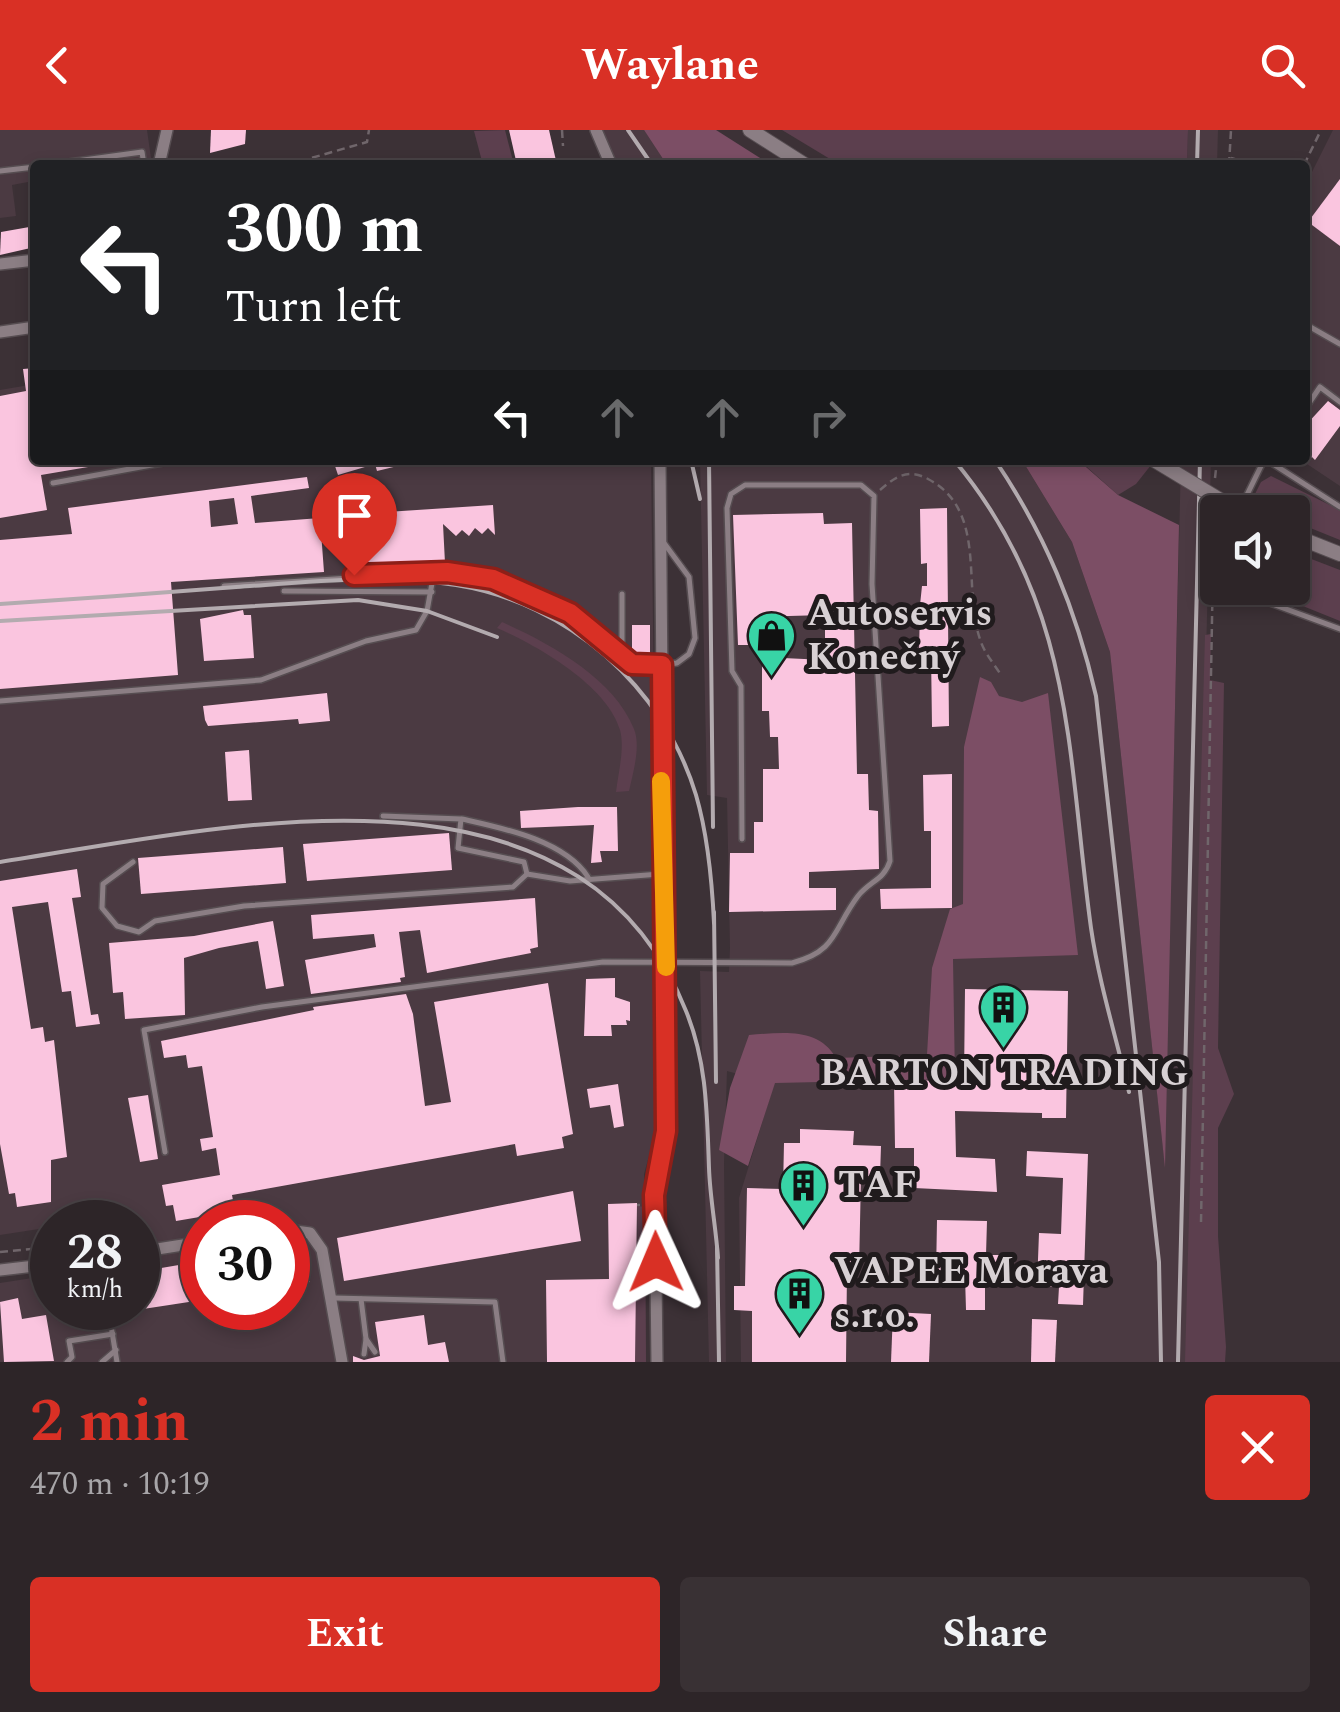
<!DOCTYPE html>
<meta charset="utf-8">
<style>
body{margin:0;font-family:Spectral,serif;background:#393134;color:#f1f3f6;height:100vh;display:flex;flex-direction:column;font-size:38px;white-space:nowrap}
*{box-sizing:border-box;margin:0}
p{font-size:32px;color:#a7a5a8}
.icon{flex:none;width:55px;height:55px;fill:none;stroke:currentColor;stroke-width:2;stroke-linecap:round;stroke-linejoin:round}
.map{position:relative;height:1232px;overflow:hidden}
.drawer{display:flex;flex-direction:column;background:#2d2528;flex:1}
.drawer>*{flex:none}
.guide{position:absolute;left:30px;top:30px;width:1280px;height:305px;border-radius:10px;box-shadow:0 5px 15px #0003,0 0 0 2px #484245;background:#202124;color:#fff;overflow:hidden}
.controls{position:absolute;left:1200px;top:365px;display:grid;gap:20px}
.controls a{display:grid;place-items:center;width:110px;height:110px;border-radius:10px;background:#2d2528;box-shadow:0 5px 15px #0003,0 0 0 2px #484245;font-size:50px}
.speed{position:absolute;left:30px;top:1070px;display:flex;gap:20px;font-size:50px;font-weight:700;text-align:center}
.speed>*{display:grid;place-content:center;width:130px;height:130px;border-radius:50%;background:#2d2528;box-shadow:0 5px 15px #0003,0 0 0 2px #484245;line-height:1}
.speed small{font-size:25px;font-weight:400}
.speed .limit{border:15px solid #d22;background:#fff;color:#111}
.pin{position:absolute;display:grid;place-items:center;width:85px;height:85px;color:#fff;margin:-102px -42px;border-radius:50% 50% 50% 0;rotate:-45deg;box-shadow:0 0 10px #0007}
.pin .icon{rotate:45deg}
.me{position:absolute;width:110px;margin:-55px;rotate:359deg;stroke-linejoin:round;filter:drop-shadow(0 0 8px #0008)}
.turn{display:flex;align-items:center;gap:35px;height:210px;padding:0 30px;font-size:45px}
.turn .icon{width:130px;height:130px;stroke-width:2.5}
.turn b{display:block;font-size:70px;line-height:85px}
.lanes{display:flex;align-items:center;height:95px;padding:0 30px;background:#0003;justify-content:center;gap:50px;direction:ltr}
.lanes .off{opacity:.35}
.round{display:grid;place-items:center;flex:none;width:105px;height:105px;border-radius:10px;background:#393134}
.overview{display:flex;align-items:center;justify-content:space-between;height:170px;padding:0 30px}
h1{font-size:60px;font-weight:700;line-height:75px;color:#d93025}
.action{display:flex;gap:20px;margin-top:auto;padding:20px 30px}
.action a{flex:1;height:115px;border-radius:10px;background:#d93025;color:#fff;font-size:40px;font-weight:700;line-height:115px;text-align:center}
.action a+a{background:#393134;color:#f1f3f6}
header{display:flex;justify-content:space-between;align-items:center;height:130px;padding:0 30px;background:#d93025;color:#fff;font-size:45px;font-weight:700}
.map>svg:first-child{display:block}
</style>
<header><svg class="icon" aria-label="back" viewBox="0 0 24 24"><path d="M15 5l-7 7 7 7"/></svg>Waylane<svg class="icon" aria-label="search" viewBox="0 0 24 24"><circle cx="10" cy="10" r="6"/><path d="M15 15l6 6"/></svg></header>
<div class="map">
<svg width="1340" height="1232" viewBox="0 0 1340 1232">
<rect width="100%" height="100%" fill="#3c3136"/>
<g fill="#4b3a42" fill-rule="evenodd">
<polygon points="0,0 147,0 152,35 35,35 35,86 28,52 12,55 16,86 0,88"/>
<polygon points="603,0 644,0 667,35 617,35"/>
<polygon points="1188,0 1218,0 1217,35 1187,35"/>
<polygon points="1333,0 1340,0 1340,356 1301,330 1305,330 1305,56"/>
<path d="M 35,254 L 35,330 L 651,330 L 659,991 L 644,1044 L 646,1232 L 0,1232 L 0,1153 L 52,1145 L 52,1178 L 138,1178 L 138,1112 L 144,1110 L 138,1108 L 138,1092 L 125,1092 L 122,1087 L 52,1092 L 52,1097 L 0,1105 L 0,260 ZM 202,1092 L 288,1092 L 288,1178 L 202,1178 Z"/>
<polygon points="700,330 719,330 720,334 737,330 1022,330 1072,412 1110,522 1164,1027 1181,330 1211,330 1188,1232 741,1232 739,1068 774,954 727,941 724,1033 726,1232 709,1232 700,841 729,842 730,818 727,668 707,665"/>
</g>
<g fill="#5c3f4e">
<polygon points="505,0 514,35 483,35 474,1"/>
<polygon points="782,0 1188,0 1187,35 840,35"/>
<polygon points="1079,330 1155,330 1136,354 1118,365"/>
<polygon points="1271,346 1340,380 1340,410 1293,391 1292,382 1246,382 1261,352"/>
<polygon points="1293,422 1340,440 1340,491 1258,458 1292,458"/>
<path d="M 502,492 C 549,513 614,548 634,599 C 641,616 633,643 629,661 L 616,662 C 618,644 625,618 620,600 C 608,556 537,515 497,498 Z"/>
<polygon points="1211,504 1210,550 1224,553 1218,918 1234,964 1218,998 1218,1106 1226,1217 1225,1232 1185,1232 1205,505"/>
<polygon points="637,1076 645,1077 646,1232 635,1232 632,1137 638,1136"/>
</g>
<g fill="#7c4e65">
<polygon points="644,0 716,0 771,35 667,35"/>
<polygon points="1022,330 1078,330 1118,365 1179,395 1165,1038 1110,522 1072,412"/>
<path d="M 980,547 L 991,552 L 999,566 L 1022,572 L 1048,563 L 1078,825 L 953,829 L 955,949 L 775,953 L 748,1036 L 719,1020 L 730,958 L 749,905 C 780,903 818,896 836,928 L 927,925 L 932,838 L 950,779 L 963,774 L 964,617 Z"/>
</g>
<g fill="#fac5df" fill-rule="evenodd">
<polygon points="211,0 246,0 245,14 210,23"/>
<polygon points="509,0 549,0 557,35 517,35"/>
<polygon points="1340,49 1340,116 1308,92"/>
<polygon points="35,96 35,117 0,125 1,102"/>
<polygon points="35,238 35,330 93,330 94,336 41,345 47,380 0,388 0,266 26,261 23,239"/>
<polygon points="1328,271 1340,280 1340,296 1315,330 1312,327 1305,334 1305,296"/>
<polygon points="333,330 406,330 406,334 377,341 375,334 338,345"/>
<path d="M 307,347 L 309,358 L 251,366 L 255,393 L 320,388 L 324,442 L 171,452 L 178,545 L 0,559 L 0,410 L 72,404 L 68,378 ZM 234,368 L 238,394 L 211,397 L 209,371 Z"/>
<polygon points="493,375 495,405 488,398 482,404 475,398 469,406 462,400 456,406 443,394 445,433 360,439 356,384"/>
<polygon points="947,378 949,596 932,597 931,522 919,523 920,475 922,456 927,456 927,433 921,434 920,379"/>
<polygon points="823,383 824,394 852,393 857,644 868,644 869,680 878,681 879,739 809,742 809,758 836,758 836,780 729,782 730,723 754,723 754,692 763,692 763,639 779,639 778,607 770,607 769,581 762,581 762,527 825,530 825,485 755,487 755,515 738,515 733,385"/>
<polygon points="243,480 244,485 251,485 254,528 204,531 200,489"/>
<rect x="632" y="495" width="18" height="29"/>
<polygon points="327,563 330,591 299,594 298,589 208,596 205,590 203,576"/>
<polygon points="249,620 252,670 228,671 225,622"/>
<polygon points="952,644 952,778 881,779 880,759 931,758 931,701 924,701 923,645"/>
<polygon points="578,677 617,677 618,721 600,721 602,732 591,733 594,695 521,698 520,681"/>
<polygon points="449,703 452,740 307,751 303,714"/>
<polygon points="283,717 286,753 141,764 138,728"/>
<polygon points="77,739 81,767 72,768 91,885 98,884 100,894 76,897 71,861 62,862 48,772 12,777 31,899 43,897 45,912 54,910 67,1027 51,1030 51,1072 17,1077 15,1063 9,1064 0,1014 0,751"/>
<polygon points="535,768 538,817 530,819 531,823 427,843 420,800 399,802 405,847 400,848 401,852 311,864 305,830 376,817 374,804 313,809 311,785"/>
<polygon points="273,791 284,856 266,859 258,811 219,818 184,828 185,885 125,889 123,862 113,863 109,813 194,806"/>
<polygon points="615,848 615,867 630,872 630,891 626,890 627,895 611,895 612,906 584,906 586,849"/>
<polygon points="548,853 573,1004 562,1007 564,1018 517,1026 515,1014 232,1065 235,1081 176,1091 173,1075 166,1076 162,1055 220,1045 216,1018 202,1021 200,1009 213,1007 202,936 188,938 186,925 164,928 161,911 314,880 313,877 406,864 413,884 425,976 451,972 434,872"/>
<polygon points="965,859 1068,861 1066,988 1042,988 1042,983 955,981 956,1027 995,1029 997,1062 914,1058 914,1018 895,1018 894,951 964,950"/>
<polygon points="618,954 624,996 614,998 610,975 590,978 587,959"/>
<polygon points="148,965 158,1029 140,1032 128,968"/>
<polygon points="800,999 854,1001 853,1015 881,1016 880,1046 861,1046 859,1140 847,1140 846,1232 752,1232 752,1181 734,1180 734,1156 745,1156 747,1058 783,1059 784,1013 800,1013"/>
<polygon points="1027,1021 1088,1024 1083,1175 1058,1174 1059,1157 1037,1156 1039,1103 1061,1104 1063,1048 1026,1046"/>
<polygon points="573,1061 581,1111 344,1151 337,1108"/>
<polygon points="637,1073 635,1232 547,1232 546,1150 609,1149 608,1074"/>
<polygon points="937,1090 987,1091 986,1125 1000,1125 1000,1147 985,1146 985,1180 966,1180 965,1146 936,1146"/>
<polygon points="303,1114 310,1152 288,1155 288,1117"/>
<polygon points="202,1131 202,1170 143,1179 138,1142"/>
<polygon points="18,1168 22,1189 46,1185 54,1231 4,1232 0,1172"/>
<polygon points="893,1182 931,1184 929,1232 891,1232"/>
<polygon points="424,1185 428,1215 445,1212 449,1232 353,1232 353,1226 364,1230 380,1226 375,1192"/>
<polygon points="1032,1189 1057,1190 1055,1232 1031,1232"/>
</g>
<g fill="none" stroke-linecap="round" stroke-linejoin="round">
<defs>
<g id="service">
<polyline points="47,35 142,22 144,35"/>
<polyline points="0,41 35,37"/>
<polyline points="1305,194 1340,214"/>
<polyline points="1305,279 1320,257 1340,272"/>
<polyline points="1267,330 1340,377"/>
<polyline points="53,353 179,330"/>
<polyline points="1239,381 1264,330"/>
<polyline points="224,456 447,442 493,449 571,483 632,534 662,535 677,533 689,524 695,508 689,447 664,413"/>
<polyline points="1245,458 1267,472 1340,499"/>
<polyline points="284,461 432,462"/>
<polyline points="622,527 622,464"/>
<polyline points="0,571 261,550 366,511 416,500 427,481 434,442"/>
<polyline points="383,686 461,689 458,718 524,732 527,744"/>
<path d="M 462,689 C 502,698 564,710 588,747"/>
<polyline points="133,732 103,754 102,778 117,796 139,802 155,791 244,776 513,757 527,744 570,751 660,744"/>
<path d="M 165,1022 L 144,900 L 262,877 L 603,832 L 792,833 C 838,821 833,799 858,766 C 870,751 884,750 890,731 L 872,454 L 874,366 L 861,355 L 745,355 L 731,364 L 727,378 L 732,541 L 741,556 L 742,709"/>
<polyline points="334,1168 495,1172 503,1232"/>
<polyline points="361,1169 366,1209 375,1222"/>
<polyline points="108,1178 117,1232"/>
<polyline points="364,1224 366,1209"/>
<polyline points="67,1232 72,1227 69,1211 113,1204"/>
<polyline points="102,1232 116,1220"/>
</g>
<g id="minor">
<polyline points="596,0 611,35"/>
<polyline points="159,35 167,0"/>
<polyline points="0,134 35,130"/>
<polyline points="0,202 35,197"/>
<polyline points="288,1100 310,1103 322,1120 342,1232"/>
<polyline points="138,1122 202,1112"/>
<polyline points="0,1140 52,1134"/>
<polyline points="657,1232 655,1065 666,1001 660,330"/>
</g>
<g id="tertiary">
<polyline points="750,0 805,35"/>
<polyline points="1292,405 1340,424"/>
</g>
</defs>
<use href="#service" stroke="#564d51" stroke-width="8"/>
<use href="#minor" stroke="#564d51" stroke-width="14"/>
<use href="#tertiary" stroke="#564d51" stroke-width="16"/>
<g stroke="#70666b" stroke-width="2.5" stroke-dasharray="8 5" stroke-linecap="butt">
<polyline points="562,0 563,16"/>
<polyline points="1231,28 1256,35"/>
<polyline points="287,35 367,12 369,0"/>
<polyline points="1229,35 1231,0"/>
<polyline points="1304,35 1321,0"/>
<polyline points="1215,348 1217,330"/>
<path d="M 880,360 C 895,347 908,338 928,349 C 989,381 961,459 981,512 C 985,524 995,535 1001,545"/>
<polyline points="637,1075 640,1075"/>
<polyline points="1201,1092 1214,381"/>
<polyline points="0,1122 52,1117"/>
</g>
<use href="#service" stroke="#8b7e84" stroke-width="5"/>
<use href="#minor" stroke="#8b7e84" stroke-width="11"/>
<use href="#tertiary" stroke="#8b7e84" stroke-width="14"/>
<g stroke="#b3abaf" stroke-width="4">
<polyline points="628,0 652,35"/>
<polyline points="1197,35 1198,0"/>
<polyline points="691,330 700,369"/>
<polyline points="709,330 713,697"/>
<path d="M 954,330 C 1075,475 1067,622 1091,798 C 1099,853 1116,907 1129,962"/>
<path d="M 995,330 C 1045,404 1076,479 1096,566 L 1159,1132 L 1161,1232"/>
<path d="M 0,474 C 79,469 157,463 236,457 C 309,452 383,444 456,455 C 568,473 663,556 696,665 C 708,706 712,750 714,793"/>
<polyline points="0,491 358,470 427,481 497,507"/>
<path d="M 0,732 C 221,698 578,609 686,881 C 707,932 707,984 709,1038 C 710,1068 716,1098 718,1128"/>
<polyline points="714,782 716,952"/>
<polyline points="717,1117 719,1232"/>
<polyline points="1178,1232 1200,330"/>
</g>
<defs>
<polyline id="tertiary-bridge" points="1154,330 1240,382"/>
</defs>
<use href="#tertiary-bridge" stroke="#564d51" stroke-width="16" stroke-linecap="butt"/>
<use href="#tertiary-bridge" stroke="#8b7e84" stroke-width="14"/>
</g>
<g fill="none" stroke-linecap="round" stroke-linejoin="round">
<defs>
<polyline id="route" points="354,445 447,442 493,449 570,483 632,534 662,535 666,1001 654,1065 656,1132"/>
</defs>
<use href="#route" stroke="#8d1f18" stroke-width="25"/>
<use href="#route" stroke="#d93025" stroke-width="18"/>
<polyline stroke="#f59e0b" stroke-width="18" points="661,651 666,837"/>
</g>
<defs>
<symbol id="shop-pin" viewBox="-11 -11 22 30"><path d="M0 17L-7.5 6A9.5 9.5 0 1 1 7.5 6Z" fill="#38d4a6" stroke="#201b1d"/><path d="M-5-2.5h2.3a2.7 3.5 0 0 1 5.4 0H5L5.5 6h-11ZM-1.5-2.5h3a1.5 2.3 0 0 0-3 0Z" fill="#111"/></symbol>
<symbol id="building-pin" viewBox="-11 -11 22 30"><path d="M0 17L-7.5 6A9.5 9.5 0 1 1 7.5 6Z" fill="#38d4a6" stroke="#201b1d"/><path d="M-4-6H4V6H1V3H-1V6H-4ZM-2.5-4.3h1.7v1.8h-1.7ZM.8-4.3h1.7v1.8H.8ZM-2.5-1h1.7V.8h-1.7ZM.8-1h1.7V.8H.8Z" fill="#111"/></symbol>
</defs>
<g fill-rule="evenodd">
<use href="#shop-pin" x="744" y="478" width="55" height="75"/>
<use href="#building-pin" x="976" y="850" width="55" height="75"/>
<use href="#building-pin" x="776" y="1028" width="55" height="75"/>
<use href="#building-pin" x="772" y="1136" width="55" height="75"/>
</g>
<g text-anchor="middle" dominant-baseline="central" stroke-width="10" stroke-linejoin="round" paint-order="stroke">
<g font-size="38" font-weight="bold" fill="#d8d1d4" stroke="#201b1d" text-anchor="start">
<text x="807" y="484">Autoservis<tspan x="807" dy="44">Konečný</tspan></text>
<text x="1004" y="944" text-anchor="middle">BARTON TRADING</text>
<text x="838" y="1056">TAF</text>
<text x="834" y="1142">VAPEE Morava<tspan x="834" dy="44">s.r.o.</tspan></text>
</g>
</g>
</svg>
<div class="controls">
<a><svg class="icon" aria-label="sound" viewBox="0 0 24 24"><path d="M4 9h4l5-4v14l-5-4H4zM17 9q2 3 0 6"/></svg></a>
</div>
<div class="speed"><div>28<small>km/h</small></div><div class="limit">30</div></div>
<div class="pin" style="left:354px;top:445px;background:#d93025"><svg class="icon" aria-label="arrive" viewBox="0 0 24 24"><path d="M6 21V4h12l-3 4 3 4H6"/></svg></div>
<svg class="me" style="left:656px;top:1132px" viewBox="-20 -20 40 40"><path d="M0-17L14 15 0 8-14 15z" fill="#d93025" stroke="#fff" stroke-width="4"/></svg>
<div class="guide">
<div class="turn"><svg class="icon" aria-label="left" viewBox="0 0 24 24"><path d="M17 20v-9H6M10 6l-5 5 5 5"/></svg><div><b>300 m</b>Turn left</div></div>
<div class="lanes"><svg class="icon" aria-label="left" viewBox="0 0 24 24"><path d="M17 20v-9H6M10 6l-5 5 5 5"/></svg><svg class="icon off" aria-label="ahead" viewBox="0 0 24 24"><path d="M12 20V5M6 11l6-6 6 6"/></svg><svg class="icon off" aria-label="ahead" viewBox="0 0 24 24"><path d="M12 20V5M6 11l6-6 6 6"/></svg><svg class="icon off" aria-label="right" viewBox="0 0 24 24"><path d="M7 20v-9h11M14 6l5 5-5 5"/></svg></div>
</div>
</div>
<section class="drawer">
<div class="overview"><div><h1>2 min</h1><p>470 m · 10:19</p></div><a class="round" style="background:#d93025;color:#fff"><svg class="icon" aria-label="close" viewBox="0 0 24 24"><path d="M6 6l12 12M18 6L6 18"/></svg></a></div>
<div class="action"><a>Exit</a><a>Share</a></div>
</section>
